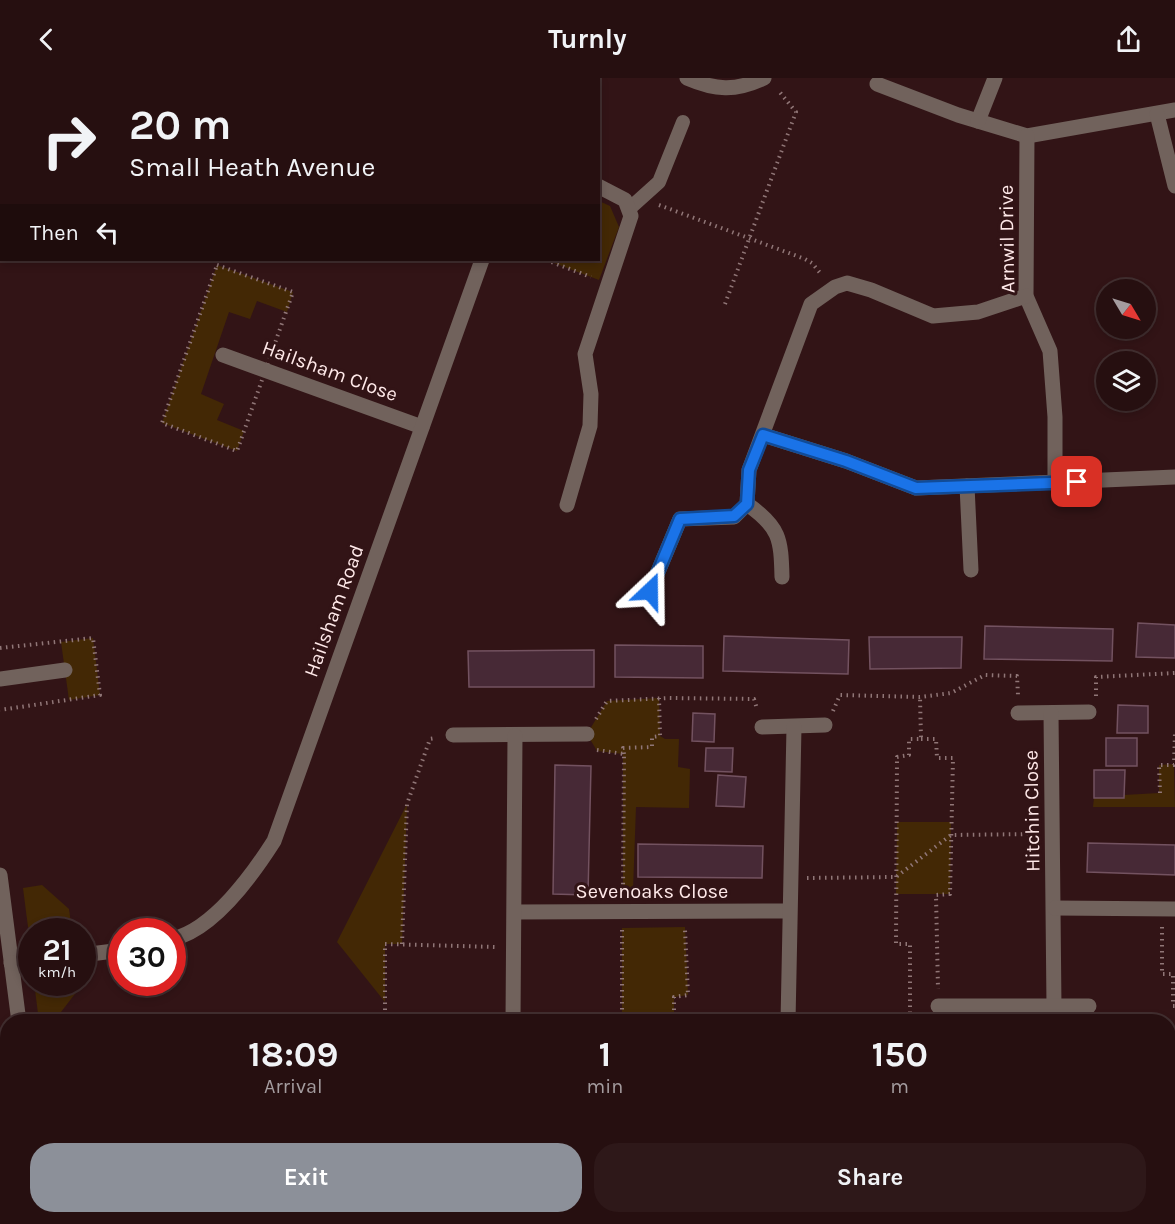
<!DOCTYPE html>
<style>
body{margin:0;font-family:Karla,sans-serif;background:#2e1819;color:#f1f3f6;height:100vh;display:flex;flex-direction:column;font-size:22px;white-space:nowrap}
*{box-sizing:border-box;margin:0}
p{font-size:20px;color:#a49c9f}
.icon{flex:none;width:33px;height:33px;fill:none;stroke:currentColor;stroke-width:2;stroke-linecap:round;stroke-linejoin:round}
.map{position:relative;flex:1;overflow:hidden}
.sheet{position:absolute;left:0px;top:936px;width:1176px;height:210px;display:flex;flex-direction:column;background:#260f10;border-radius:24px 24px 0 0;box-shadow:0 3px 9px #0003,0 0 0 2px #422f30}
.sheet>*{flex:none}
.hud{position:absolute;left:0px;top:0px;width:600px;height:183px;box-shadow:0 3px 9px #0003,0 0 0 2px #422f30;background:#260f10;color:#f1f3f6;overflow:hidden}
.needle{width:39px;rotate:128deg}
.buttons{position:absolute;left:1096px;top:201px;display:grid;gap:12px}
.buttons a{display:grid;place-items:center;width:60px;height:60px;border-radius:50%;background:#260f10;box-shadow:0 3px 9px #0003,0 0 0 2px #422f30;font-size:30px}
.speed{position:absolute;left:18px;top:840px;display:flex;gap:12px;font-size:30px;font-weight:700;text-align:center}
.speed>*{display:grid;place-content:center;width:78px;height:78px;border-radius:50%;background:#260f10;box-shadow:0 3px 9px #0003,0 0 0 2px #422f30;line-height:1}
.speed small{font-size:15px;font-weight:400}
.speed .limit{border:9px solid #d22;background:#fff;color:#111}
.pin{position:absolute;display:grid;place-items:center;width:51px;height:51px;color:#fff;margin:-26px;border-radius:12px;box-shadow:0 3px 9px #0006}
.me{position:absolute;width:66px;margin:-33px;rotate:23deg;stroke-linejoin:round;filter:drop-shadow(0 0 4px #0008)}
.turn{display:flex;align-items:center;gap:21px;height:126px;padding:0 30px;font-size:27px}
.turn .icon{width:78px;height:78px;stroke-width:2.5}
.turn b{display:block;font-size:42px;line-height:51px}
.then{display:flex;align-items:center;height:57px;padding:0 30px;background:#0003;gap:12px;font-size:22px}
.eta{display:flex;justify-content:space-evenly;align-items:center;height:102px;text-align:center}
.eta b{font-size:36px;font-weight:700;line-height:42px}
.cta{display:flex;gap:12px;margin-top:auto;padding:12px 30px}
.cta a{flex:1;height:69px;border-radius:24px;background:#8c9099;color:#fff;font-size:24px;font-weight:700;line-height:69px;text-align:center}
.cta a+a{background:#2e1819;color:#f1f3f6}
header{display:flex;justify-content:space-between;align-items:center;height:78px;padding:0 30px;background:#260f10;font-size:27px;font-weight:700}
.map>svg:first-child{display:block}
</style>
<header><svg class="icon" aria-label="back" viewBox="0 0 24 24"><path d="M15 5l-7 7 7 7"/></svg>Turnly<svg class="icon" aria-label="share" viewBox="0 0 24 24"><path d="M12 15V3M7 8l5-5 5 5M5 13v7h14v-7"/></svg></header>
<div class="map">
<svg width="1175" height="1146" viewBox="0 0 1175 1146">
<rect width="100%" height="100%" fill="#321416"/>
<polygon fill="#3f1b1d" points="1169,1078 1175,1079 1175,1146 1153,1146 1153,1139 1168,1138"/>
<g fill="#432805">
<polygon points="599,123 610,128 619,149 599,202 546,182 598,182"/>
<polygon points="217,187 293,214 287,234 257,223 250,241 229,234 201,316 224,326 217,342 244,353 237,373 162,345"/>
<polygon points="93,560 100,617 69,622 61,564"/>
<polygon points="659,620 660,658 665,661 679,661 678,689 690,691 689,730 636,729 633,812 623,812 623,676 597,673 587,656 607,623"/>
<polygon points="1173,655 1175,729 1093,729 1094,720 1124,720 1124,717 1159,715 1159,687 1174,686"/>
<polygon points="407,726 402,866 385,866 385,924 337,864"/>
<polygon points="897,744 951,744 950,816 896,816"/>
<polygon points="42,807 69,831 72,853 32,853 28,849 23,810"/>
<polygon points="685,849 688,917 674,919 674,943 622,943 622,850"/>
<polygon points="77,904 78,912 54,943 39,943 35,912 41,905"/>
<polygon points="1175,993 1175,1030 1169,1031 1169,994"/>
<polygon points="609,1139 680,1139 662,1146 616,1146"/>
</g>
<g fill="#472936" stroke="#735260" stroke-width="1.5">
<polygon points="1138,545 1175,547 1175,580 1136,579"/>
<polygon points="985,548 1113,551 1112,583 984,581"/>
<polygon points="724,558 849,562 848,596 723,593"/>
<polygon points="869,559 962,559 961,590 870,591"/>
<polygon points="615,567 703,568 703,600 615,599"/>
<polygon points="594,572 594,609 469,609 468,573"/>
<polygon points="1118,627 1148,628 1148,655 1117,655"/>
<polygon points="693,635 715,636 714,664 692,663"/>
<rect x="1106" y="660" width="31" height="28"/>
<polygon points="706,670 733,670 732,694 705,693"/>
<polygon points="555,687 591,688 588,817 553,816"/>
<polygon points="1094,692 1125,692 1124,720 1094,720"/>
<polygon points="718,697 746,699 744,729 716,728"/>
<polygon points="1088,765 1175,767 1175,797 1087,794"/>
<polygon points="638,766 763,768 762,800 638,799"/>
</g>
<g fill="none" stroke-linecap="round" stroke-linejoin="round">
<g stroke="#907677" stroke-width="4" stroke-dasharray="1.5 4.5" stroke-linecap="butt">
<polyline points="659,127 805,181 812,185 821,196"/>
<polyline points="546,182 591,199"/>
<polygon points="217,187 293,214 237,373 162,345"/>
<polyline points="725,226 796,34 778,12"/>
<polyline points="0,570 93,560 100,617 0,632"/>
<polyline points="1096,618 1096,599 1175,595"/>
<polyline points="833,633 840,617 920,619 951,615 985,597 1017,598 1018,617"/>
<polyline points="596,641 607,623 669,620 754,621 757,631"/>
<polyline points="921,661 936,661 937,680 953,680 950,816 936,817 938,911"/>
<polyline points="597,672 624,676 623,815"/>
<polyline points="624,676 623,670 652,669 652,659 660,658 659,620"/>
<polyline points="1160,715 1159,687 1174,687 1175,655"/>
<polyline points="807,800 896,799 951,757 1035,756"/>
<polyline points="1162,849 1162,896 1173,896 1173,928 1175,928"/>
<polyline points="622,852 622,944"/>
<polyline points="402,866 407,726 430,661 436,660"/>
<polyline points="622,939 674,937"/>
<polyline points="910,941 910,866 896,866 897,679 909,677 909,661 921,661 920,619"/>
<polyline points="385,944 385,866 496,869"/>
<polyline points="674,944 674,919 688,917 685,852"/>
<polyline points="826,944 826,941 925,941"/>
</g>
<polyline stroke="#71625c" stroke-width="14" points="629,131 659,104 683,44"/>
<g stroke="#71625c" stroke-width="15">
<polyline points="280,0 284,2"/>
<path d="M 687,0 C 715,12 735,14 764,0"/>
<polyline points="191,2 192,0"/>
<polyline points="547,2 547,0"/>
<polyline points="877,6 958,37 1027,58 1175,32"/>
<polyline points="1157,36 1175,108"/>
<polyline points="978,43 995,0"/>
<polyline points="1027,58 1026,218 1050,273 1055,339 1055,404"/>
<polyline points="223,277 422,349"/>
<polyline points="763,357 846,383 916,410 1175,399"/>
<polyline points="967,408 971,492"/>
<path d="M 747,426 C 780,449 781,461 782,499"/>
<polyline points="567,427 590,348 591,316 585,276 631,138 625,122 598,108"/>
<polyline points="650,513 680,441 734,439 747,426 749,392 811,226 835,209 847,205 871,212 933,238 978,234 1026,218"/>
<polyline points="0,601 65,592"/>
<polyline points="1018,635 1089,634"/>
<polyline points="1051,635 1054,928"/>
<polyline points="762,649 825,647"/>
<polyline points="453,657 587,656"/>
<polyline points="0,797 19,944"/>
<polyline points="1055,830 1175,831"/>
<polyline points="515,834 788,833"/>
<path d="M 172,861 C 213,852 253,796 274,763 L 482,182"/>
<polyline points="82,877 122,872"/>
<polyline points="11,885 32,883"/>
<polyline points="938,928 1089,928"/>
<polyline points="513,944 515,658"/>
<polyline points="788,944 794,649"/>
<polyline points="0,1020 8,1019"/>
<polyline points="1168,1055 1175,1055"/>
<polyline points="42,1138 43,1146"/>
<polyline points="282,1138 283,1146"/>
<polyline points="587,1138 592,1146"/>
<polyline points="1030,1138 1031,1146"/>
<polyline points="702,1146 717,1138"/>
</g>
</g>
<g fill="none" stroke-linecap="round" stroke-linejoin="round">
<defs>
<polyline id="route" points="650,513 680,441 734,438 747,426 749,392 763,357 846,383 916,410 1077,404"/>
</defs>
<use href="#route" stroke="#114b97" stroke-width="15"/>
<use href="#route" stroke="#1a73e8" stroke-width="10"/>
</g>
<g text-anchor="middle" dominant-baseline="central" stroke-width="6" stroke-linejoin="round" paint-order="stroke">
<g font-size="20" fill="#ffe9e9" stroke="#321416">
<text transform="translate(1007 161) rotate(-91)">Arnwil Drive</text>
<text transform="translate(330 293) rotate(20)">Hailsham Close</text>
<text transform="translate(334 533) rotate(-70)">Hailsham Road</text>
<text transform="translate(1032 733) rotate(-91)">Hitchin Close</text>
<text x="652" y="813">Sevenoaks Close</text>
</g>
</g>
</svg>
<div class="buttons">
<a><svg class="needle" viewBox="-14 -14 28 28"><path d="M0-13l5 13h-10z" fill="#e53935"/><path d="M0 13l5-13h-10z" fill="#a49c9f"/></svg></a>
<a><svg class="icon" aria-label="layers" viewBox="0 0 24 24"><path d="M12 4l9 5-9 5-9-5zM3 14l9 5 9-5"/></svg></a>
</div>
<div class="speed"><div>21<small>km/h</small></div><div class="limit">30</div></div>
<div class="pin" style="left:1077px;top:404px;background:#d93025"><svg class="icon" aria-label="arrive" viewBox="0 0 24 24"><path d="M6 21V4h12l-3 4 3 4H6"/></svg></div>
<svg class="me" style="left:650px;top:513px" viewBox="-20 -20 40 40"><path d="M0-17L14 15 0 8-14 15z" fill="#1a73e8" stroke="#fff" stroke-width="4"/></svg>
<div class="hud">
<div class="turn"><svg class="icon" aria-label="right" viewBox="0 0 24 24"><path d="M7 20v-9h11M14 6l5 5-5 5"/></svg><div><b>20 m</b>Small Heath Avenue</div></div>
<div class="then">Then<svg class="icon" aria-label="left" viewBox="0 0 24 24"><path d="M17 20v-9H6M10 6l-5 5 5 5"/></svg></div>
</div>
<section class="sheet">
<div class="eta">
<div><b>18:09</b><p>Arrival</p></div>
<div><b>1</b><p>min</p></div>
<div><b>150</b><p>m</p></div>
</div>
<div class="cta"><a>Exit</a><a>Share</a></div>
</section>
</div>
